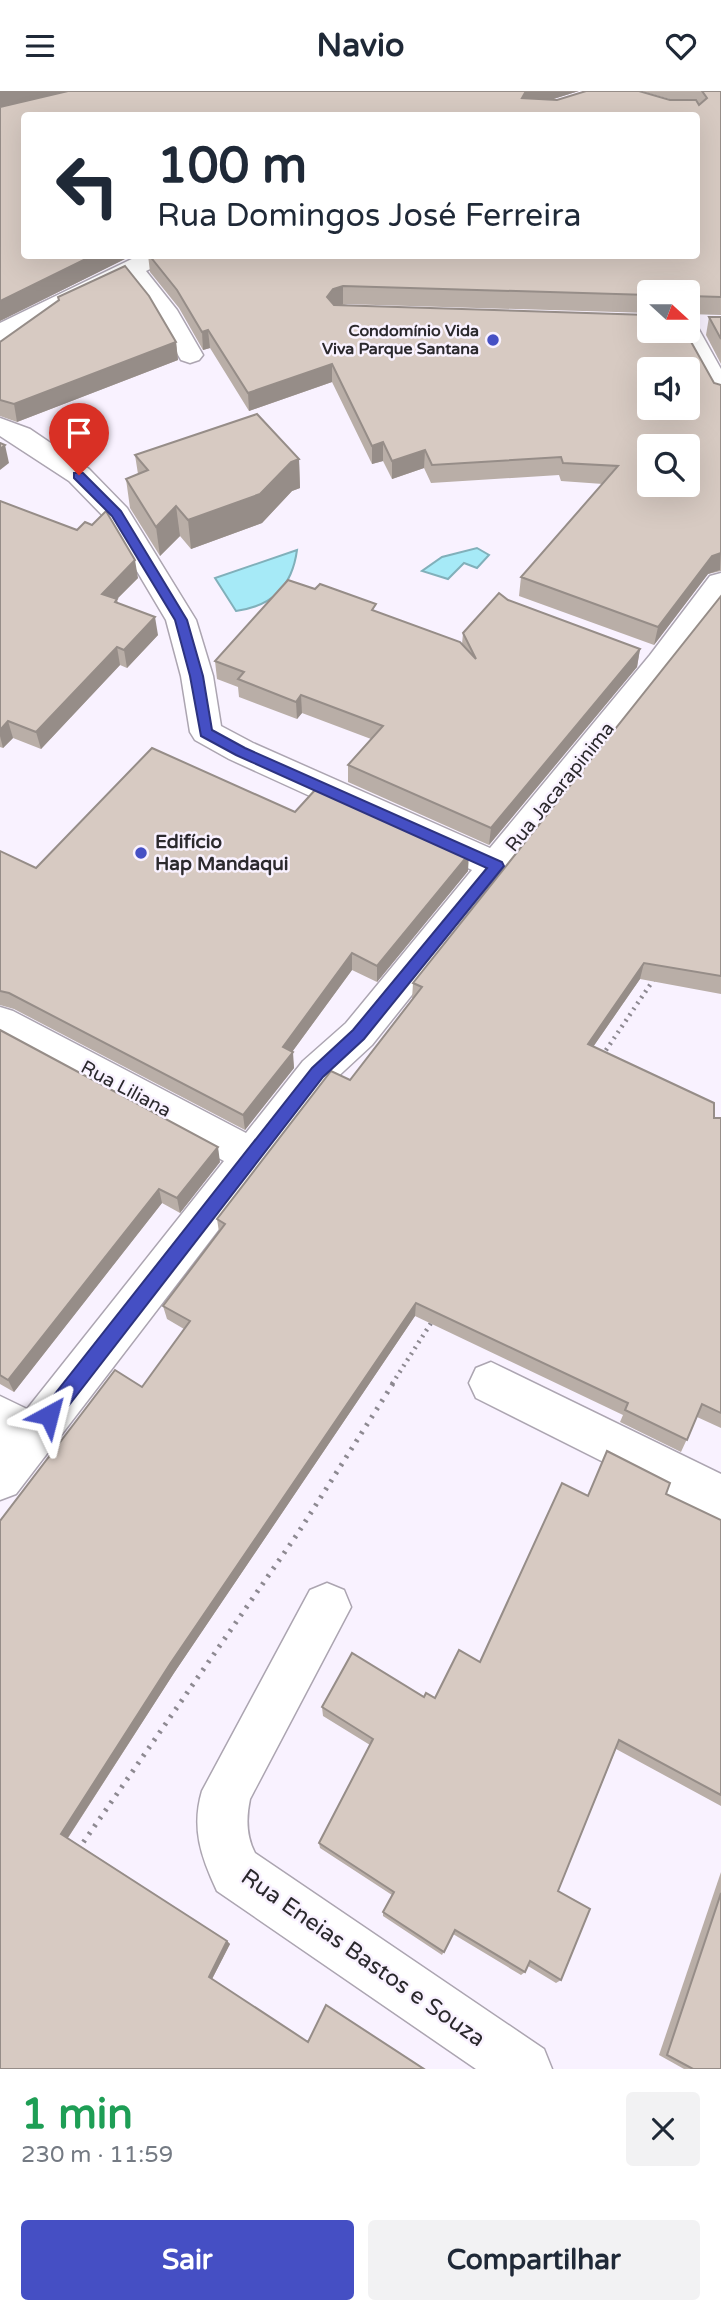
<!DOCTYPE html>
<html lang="pt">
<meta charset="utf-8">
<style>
body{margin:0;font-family:"Varela Round",sans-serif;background:#f2f2f3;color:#1f2937;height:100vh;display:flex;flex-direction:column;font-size:26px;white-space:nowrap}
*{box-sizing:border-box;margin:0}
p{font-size:23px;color:#747a83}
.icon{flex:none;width:38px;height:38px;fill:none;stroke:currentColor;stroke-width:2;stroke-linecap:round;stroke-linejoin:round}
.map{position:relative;height:1978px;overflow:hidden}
.side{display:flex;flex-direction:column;background:#fff;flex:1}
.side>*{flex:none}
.guide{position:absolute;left:21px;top:21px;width:679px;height:147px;border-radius:7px;box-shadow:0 7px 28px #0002;background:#fff;color:#1f2937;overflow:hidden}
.needle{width:46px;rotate:111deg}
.controls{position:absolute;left:637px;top:189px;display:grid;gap:14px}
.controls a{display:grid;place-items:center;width:63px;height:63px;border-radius:7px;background:#fff;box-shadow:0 7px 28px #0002;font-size:35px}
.pin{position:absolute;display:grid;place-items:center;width:60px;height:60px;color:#fff;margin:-72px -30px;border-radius:50% 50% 50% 0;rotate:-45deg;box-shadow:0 0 7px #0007}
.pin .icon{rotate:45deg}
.me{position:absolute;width:77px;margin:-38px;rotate:38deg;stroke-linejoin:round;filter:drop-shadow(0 0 5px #0008)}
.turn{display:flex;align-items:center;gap:24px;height:147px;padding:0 21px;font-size:32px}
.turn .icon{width:91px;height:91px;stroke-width:2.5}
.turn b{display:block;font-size:49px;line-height:60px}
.round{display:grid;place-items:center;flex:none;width:74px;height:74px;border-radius:7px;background:#f2f2f3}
.headline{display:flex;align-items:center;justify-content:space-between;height:119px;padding:0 21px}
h1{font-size:42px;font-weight:700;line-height:52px;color:#1e9e55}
.cta{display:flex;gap:14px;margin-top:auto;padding:14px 21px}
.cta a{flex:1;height:80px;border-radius:7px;background:#454fc4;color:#fff;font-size:28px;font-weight:700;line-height:80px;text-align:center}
.cta a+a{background:#f2f2f3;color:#1f2937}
header{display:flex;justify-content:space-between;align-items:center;height:91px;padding:0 21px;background:#fff;font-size:32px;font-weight:700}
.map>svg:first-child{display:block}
</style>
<header><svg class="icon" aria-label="menu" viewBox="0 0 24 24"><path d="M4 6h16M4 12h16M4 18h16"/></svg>Navio<svg class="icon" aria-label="heart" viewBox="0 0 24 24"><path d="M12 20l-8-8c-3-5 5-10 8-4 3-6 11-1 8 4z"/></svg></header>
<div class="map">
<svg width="721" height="1978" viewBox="0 0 721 1978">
<rect width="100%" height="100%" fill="#f9f2ff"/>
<g fill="#a6eaf7" stroke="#81b0ba" stroke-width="2">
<polygon points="477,457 489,464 477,477 464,472 448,488 422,480 442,466"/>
<path d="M 297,459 C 292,496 272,515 236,520 L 215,487 Z"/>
</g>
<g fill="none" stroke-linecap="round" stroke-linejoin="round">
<defs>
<g id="minor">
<polygon points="140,164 172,164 169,169 146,180 177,219 203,264 199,269 190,272 181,269 153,221 128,189 0,250 0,232"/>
<polygon points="688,232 697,235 721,278 721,311 712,309 708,303 675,240 688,240"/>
<polygon points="0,327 30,338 89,378 127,417 196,529 213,585 221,635 253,652 490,757 650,564 710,485 721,482 721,513 672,578 372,954 331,992 16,1403 0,1409 0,1305 27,1318 224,1070 0,949 0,916 13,920 246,1042 303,970 346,932 472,779 229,668 195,649 190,641 181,585 166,529 106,428 69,390 0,345"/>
<polygon points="491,1271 721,1383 721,1430 476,1307 469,1292 476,1277"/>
<path d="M 327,1492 L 344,1499 L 351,1516 L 250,1708 C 246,1727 246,1745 255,1762 L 544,1958 L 552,1978 L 476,1978 L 217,1800 C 201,1766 191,1737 202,1700 L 310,1499 Z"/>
</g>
</defs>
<use href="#minor" stroke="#aca5b1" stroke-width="3"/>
<g stroke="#8d8991" stroke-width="4.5" stroke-dasharray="2 5" stroke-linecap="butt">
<polyline points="602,965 654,888"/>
<polyline points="392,1293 433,1229"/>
</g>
<polyline stroke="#8d8991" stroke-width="5" stroke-dasharray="2.5 7" stroke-linecap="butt" points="78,1759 298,1442 394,1291"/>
<use href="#minor" fill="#fff" fill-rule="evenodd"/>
</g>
<g fill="#b9aea7">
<polygon points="0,0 579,0 550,9 673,9 641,0 721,0 721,224 688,223 688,225 688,201 649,201 649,222 343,213 721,294 721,480 708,483 654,554 519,505 521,486 603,393 561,390 559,384 431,392 424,377 392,388 383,370 372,373 332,291 249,320 210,257 203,259 179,217 150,181 148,164 696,164 696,24 24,164 133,164 0,230"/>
<polygon points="58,206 176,251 178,269 17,331 0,325 0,251 58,210"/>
<polygon points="709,226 721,226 721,273 706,244"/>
<polygon points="135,364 299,368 300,397 292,400 262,432 191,458 180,445 160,465 130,417 126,388 138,383"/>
<polygon points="0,410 138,487 117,508 118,512 158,544 127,577 120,574 41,658 13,647 3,657 0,656"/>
<polygon points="721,505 721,903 640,888 593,956 714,1027 721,1027 721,1337 697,1326 681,1361 620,1331 623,1324 415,1225 174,1582 68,1747 227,1850 230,1853 212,1888 308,1951 424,1977 0,1978 142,1296 184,1238 167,1228 163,1215 219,1141 217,1128 350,989 412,908 413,892"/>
<polygon points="508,509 640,558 637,576 489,754 348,691 348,674 371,648 302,622 297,628 239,606 238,596 217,588 215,570 376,521 462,553 463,542"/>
<polygon points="295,721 468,780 377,891 352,879 292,961 294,977 245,1039 14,918 0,914 0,760 36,777"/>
<polygon points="0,939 220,1071 180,1122 162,1112 14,1301 0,1293"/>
<polygon points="666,1403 721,1429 721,1715 616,1658 558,1800 561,1889 556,1892 528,1875 525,1881 521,1884 453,1843 442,1864 383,1825 383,1821 392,1804 320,1757 319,1752 370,1654 323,1625 322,1616 424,1606 435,1607 480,1571 588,1405"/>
<polygon points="721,1781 721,1978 684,1978 659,1964"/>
</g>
<g fill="#968d88">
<polygon points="0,0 71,0 0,16"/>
<polygon points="526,0 579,0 525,17 522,7"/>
<polygon points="94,164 133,164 0,230 0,210"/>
<polygon points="343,195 343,213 327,224 327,206 333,198"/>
<polygon points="208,239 210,257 203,259 202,241"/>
<polygon points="176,251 178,269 17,331 14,313"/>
<polygon points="332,273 332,291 249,320 248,302"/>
<polygon points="383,351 383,370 372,373 372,355"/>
<polygon points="5,354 9,372 0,379 0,358"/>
<polygon points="425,359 424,377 392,388 392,370"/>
<polygon points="299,368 300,397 292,400 262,432 191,458 188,429 291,371"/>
<polygon points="176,415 180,445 160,465 156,436"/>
<polygon points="721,462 720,479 708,483 654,554 658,536 712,465"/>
<polygon points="135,469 138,487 105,520 102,503"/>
<polygon points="155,526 158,544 127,577 124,559"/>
<polygon points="117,556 120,574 41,658 36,641"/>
<polygon points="640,558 637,576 489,754 491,737"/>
<polygon points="301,604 302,622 297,628 296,611"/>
<polygon points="8,630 13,647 3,657 0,645 0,639"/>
<polygon points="469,763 468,780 377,891 377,875"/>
<polygon points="352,862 352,879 284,972 283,956"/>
<polygon points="644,872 640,888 584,969 588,953"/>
<polygon points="293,961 294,977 245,1039 243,1024"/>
<polygon points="218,1056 220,1071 180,1122 177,1107"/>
<polygon points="159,1098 162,1112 14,1301 8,1289"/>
<polygon points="416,1212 415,1225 174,1582 67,1748 61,1743 170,1573"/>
<polygon points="227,1850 230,1853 212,1888 209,1886"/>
</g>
<g fill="#d7cac2" stroke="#968d88" stroke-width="2" fill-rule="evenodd">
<path d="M 68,0 L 526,0 L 522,7 L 557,9 L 586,0 L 639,0 L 670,9 L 696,9 L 699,14 L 707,7 L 702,0 L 721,0 L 721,206 L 690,205 L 689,219 L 688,219 L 688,201 L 649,201 L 649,204 L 343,195 L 333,198 L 327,206 L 334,214 L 649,224 L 649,240 L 685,240 L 714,292 L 721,294 L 721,462 L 712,465 L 658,536 L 521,486 L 618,375 L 563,372 L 561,366 L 432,374 L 425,359 L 392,370 L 383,351 L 372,355 L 332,273 L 248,302 L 208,239 L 202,241 L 177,199 L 149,164 L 696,164 L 696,24 L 24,24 L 24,164 L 94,164 L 0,210 L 0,16 ZM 649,278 L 688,278 L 688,317 L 649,317 ZM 649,355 L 688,355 L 688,394 L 649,394 Z"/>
<polygon points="125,175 149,205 176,251 14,313 0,309 0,251 59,209 58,206"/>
<polygon points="709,226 721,226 721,248"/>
<polygon points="257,323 299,368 291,371 260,403 188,429 176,415 156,436 126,388 148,379 135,364"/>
<polygon points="0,352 5,354 0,358"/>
<polygon points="0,410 77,439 85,431 92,434 106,420 135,469 102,503 117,508 115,511 155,526 124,559 117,556 36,641 8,630 0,639"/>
<polygon points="288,489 315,498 320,493 376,513 372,519 460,551 476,568 463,542 499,502 508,509 640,558 491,737 348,674 383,635 301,604 296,611 238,588 244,581 215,570"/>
<polygon points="721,505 721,885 644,872 588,953 714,1012 714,1027 721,1027 721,1322 702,1313 687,1349 625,1319 628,1312 416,1212 170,1573 61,1743 227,1850 209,1886 308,1951 326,1914 424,1978 0,1978 0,1430 115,1279 142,1296 190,1230 163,1215 225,1133 217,1128 331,980 350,989 422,896 413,892"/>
<polygon points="152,657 295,721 315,699 324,702 327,699 469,763 377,875 352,862 283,956 293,961 243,1024 9,902 0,900 0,760 36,777"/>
<polygon points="0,939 218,1056 177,1107 159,1098 8,1289 0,1284"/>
<polygon points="607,1360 670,1392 666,1403 721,1429 721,1704 619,1649 558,1800 590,1818 561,1889 530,1870 525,1881 455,1839 444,1861 383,1821 394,1801 319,1752 373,1648 322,1616 352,1562 424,1606 426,1602 435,1607 459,1559 480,1571 562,1392 588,1405"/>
<polygon points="721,1802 721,1978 693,1978 667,1964"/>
</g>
<polygon fill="#454fc4" stroke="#2d337f" stroke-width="2" points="74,382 83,382 121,420 187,529 203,585 212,639 245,657 502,771 504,775 364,948 323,986 56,1331 49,1333 43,1331 40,1324 43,1318 312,977 353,939 487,777 236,664 201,645 190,585 175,529 112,425 74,387"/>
<g fill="#454fc4" stroke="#f9f2ff" stroke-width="2.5">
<circle cx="493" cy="249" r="7"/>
<circle cx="141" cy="762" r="7"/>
</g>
<g text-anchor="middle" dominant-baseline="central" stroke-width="5" stroke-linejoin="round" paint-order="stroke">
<g font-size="16" font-weight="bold" fill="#2b292d" stroke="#f9f2ff" text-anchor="end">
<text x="479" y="240">Condomínio Vida<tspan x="479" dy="18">Viva Parque Santana</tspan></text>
</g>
<g font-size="19" fill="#2b292d" stroke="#f9f2ff">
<text transform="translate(560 696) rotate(-51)">Rua Jacarapinima</text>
<text transform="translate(126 998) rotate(28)">Rua Liliana</text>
</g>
<g font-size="19" font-weight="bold" fill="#2b292d" stroke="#f9f2ff" text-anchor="start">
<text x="155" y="751">Edifício<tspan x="155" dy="22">Hap Mandaqui</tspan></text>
</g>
<g font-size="23" fill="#2b292d" stroke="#f9f2ff">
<text transform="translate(363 1867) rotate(35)">Rua Eneias Bastos e Souza</text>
</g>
</g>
</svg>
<div class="controls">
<a><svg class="needle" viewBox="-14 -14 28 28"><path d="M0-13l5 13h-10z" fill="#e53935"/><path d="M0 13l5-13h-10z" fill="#747a83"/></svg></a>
<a><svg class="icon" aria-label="sound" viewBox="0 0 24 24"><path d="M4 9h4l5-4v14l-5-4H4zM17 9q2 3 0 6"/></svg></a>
<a><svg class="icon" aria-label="search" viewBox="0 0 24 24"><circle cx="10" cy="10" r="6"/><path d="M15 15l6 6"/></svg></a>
</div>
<div class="pin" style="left:79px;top:384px;background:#d93025"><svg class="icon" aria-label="arrive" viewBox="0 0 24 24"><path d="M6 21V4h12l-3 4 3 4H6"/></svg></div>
<svg class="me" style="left:49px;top:1324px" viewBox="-20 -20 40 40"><path d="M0-17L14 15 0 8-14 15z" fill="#454fc4" stroke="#fff" stroke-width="4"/></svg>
<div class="guide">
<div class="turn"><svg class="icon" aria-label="left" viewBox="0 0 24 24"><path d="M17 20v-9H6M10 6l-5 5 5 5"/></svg><div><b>100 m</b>Rua Domingos José Ferreira</div></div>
</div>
</div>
<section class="side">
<div class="headline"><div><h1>1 min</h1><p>230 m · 11:59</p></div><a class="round"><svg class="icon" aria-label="close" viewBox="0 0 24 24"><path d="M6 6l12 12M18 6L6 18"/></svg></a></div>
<div class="cta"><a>Sair</a><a>Compartilhar</a></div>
</section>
